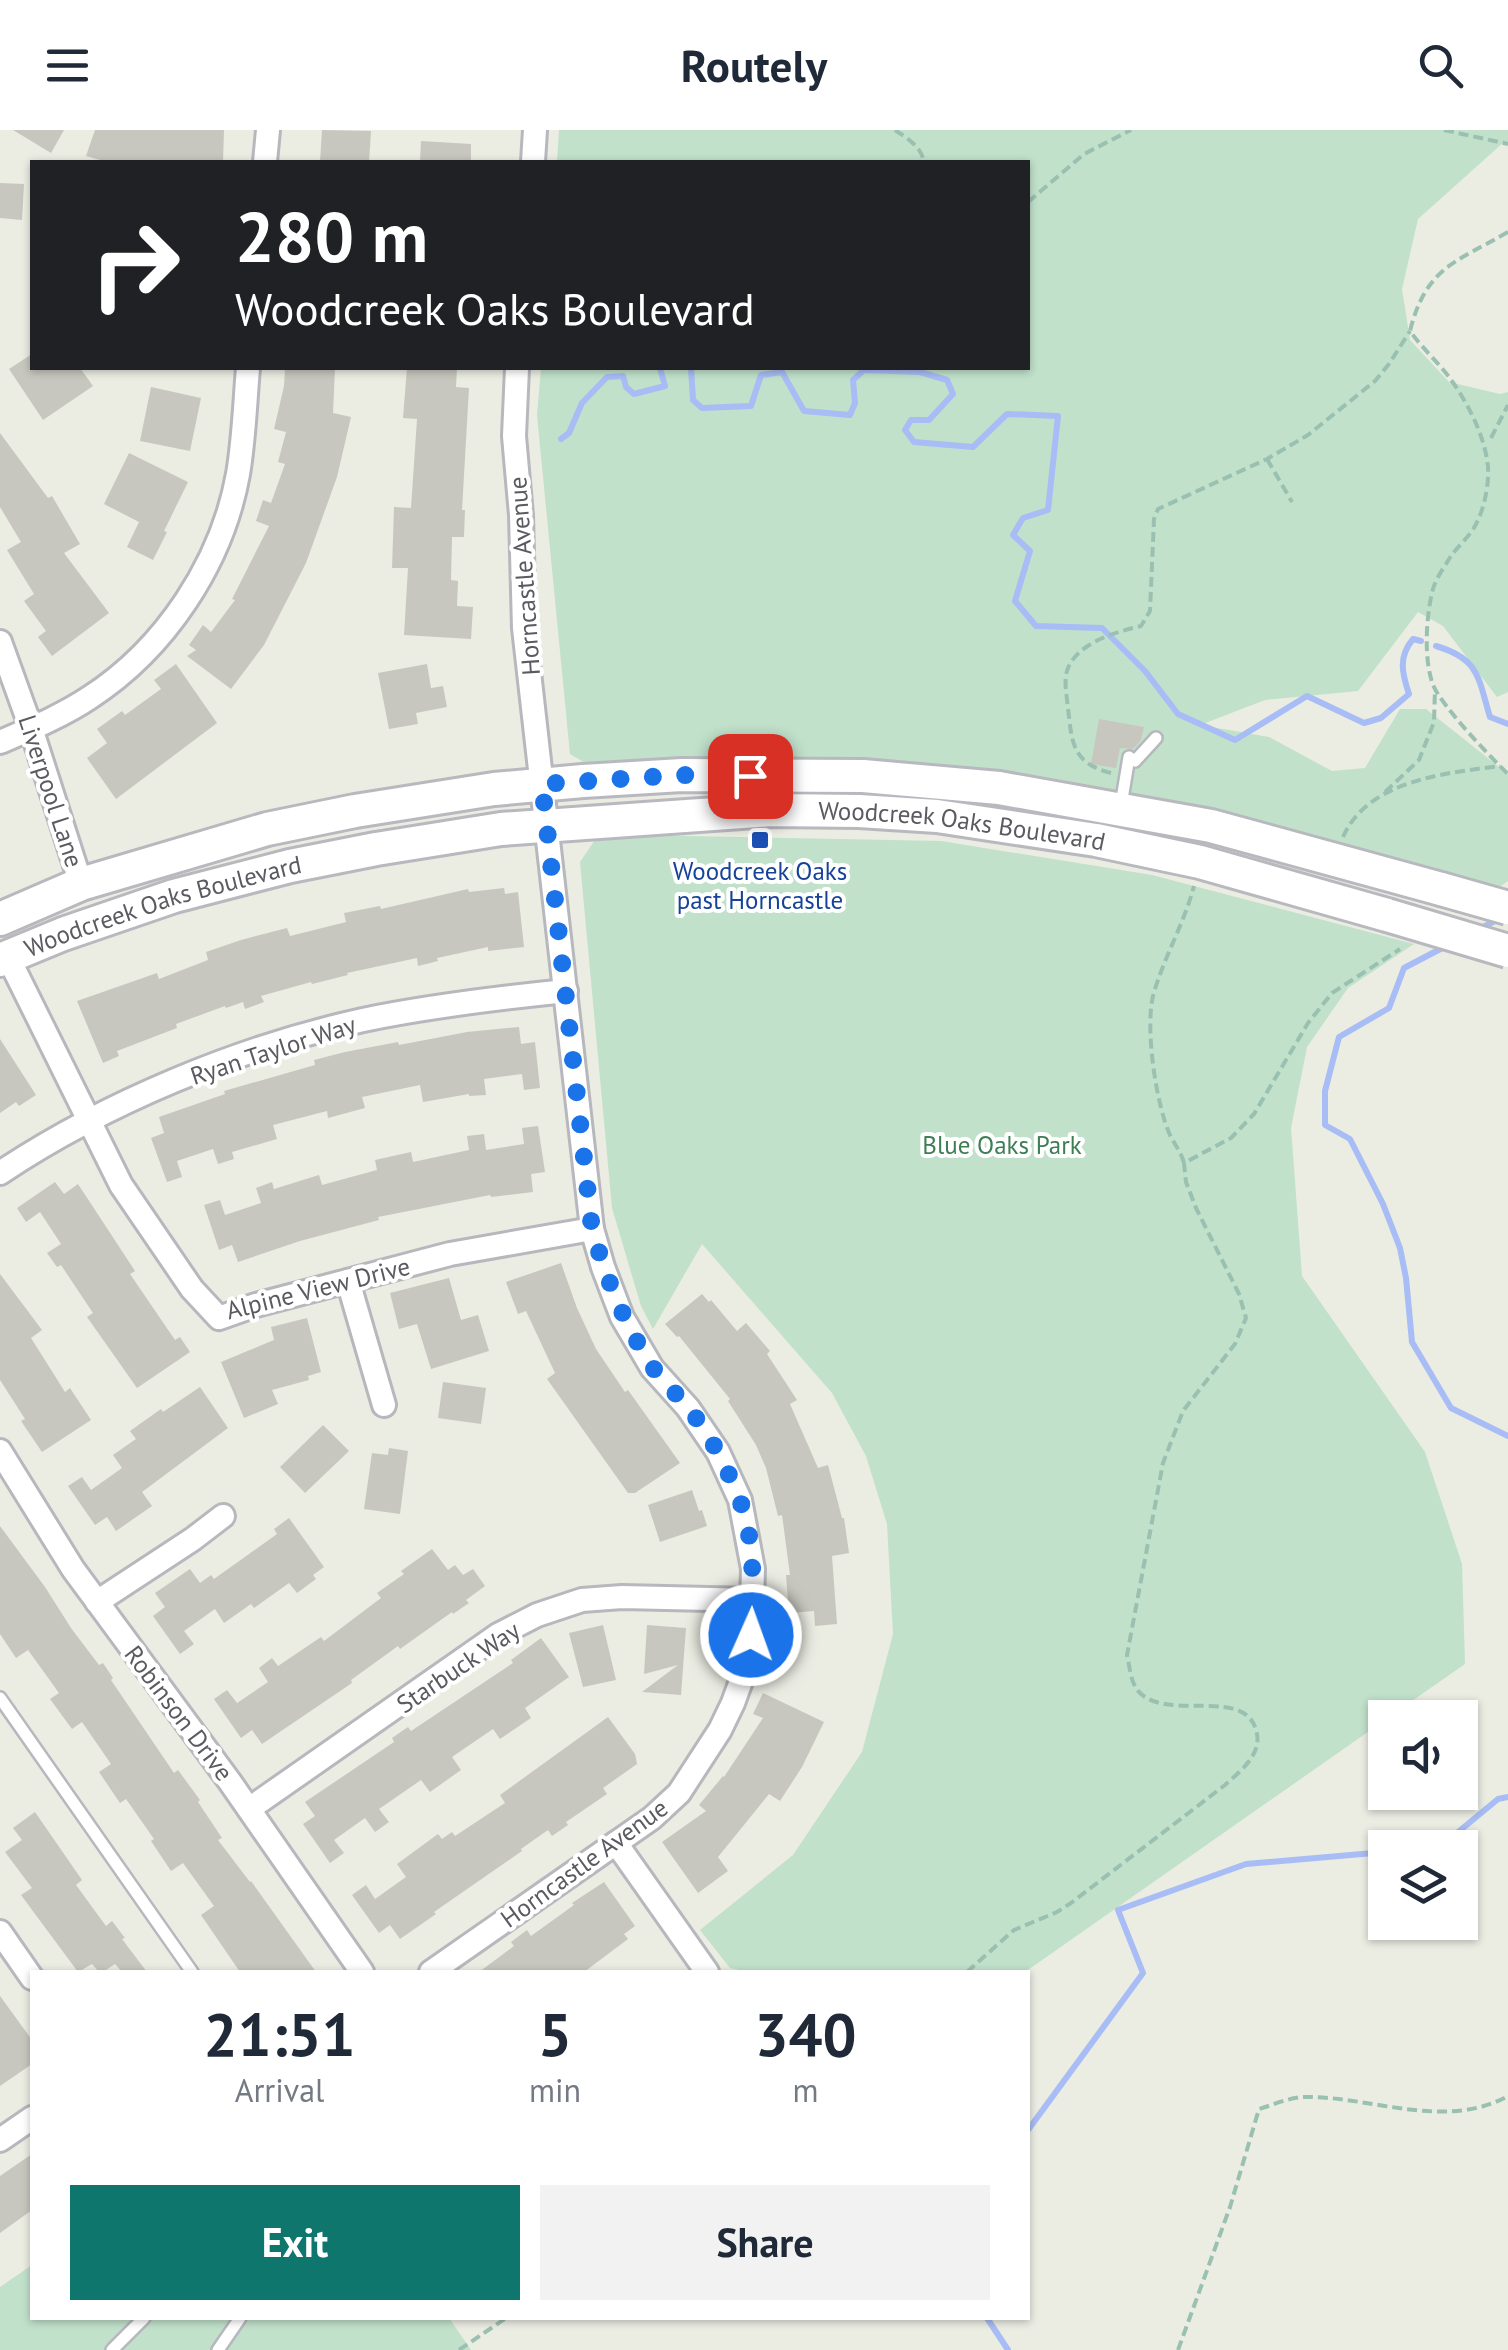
<!DOCTYPE html>
<style>
body{margin:0;font-family:"PT Sans",sans-serif;background:#f2f2f3;color:#1f2937;height:100vh;display:flex;flex-direction:column;font-size:38px;white-space:nowrap}
*{box-sizing:border-box;margin:0}
p{font-size:32px;color:#747a83}
.icon{flex:none;width:55px;height:55px;fill:none;stroke:currentColor;stroke-width:2;stroke-linecap:round;stroke-linejoin:round}
.map{position:relative;flex:1;overflow:hidden}
.details{position:absolute;left:30px;top:1840px;width:1000px;height:350px;display:flex;flex-direction:column;background:#fff;border-radius:0px;box-shadow:0 2px 8px #0004}
.details>*{flex:none}
.hud{position:absolute;left:30px;top:30px;width:1000px;height:210px;border-radius:0px;box-shadow:0 2px 8px #0004;background:#202124;color:#fff;overflow:hidden}
.fabs{position:absolute;left:1368px;top:1570px;display:grid;gap:20px}
.fabs a{display:grid;place-items:center;width:110px;height:110px;border-radius:0px;background:#fff;box-shadow:0 2px 8px #0004;font-size:50px}
.pin{position:absolute;display:grid;place-items:center;width:85px;height:85px;color:#fff;margin:-42px;border-radius:20px;box-shadow:0 5px 15px #0006}
.me{position:absolute;width:110px;margin:-55px;rotate:2deg;stroke-linejoin:round;filter:drop-shadow(0 0 8px #0008)}
.turn{display:flex;align-items:center;gap:35px;height:210px;padding:0 40px;font-size:45px}
.turn .icon{width:130px;height:130px;stroke-width:2.5}
.turn b{display:block;font-size:70px;line-height:85px}
.eta{display:flex;justify-content:space-evenly;align-items:center;height:170px;text-align:center}
.eta b{font-size:60px;font-weight:700;line-height:70px}
.action{display:flex;gap:20px;margin-top:auto;padding:20px 40px}
.action a{flex:1;height:115px;border-radius:0px;background:#0f766e;color:#fff;font-size:40px;font-weight:700;line-height:115px;text-align:center}
.action a+a{background:#f2f2f3;color:#1f2937}
header{display:flex;justify-content:space-between;align-items:center;height:130px;padding:0 40px;background:#fff;font-size:45px;font-weight:700}
.map>svg:first-child{display:block}
</style>
<header><svg class="icon" aria-label="menu" viewBox="0 0 24 24"><path d="M4 6h16M4 12h16M4 18h16"/></svg>Routely<svg class="icon" aria-label="search" viewBox="0 0 24 24"><circle cx="10" cy="10" r="6"/><path d="M15 15l6 6"/></svg></header>
<div class="map">
<svg width="1508" height="2220" viewBox="0 0 1508 2220">
<rect width="100%" height="100%" fill="#ebece2"/>
<g fill="#c1e1cb">
<polygon points="559,0 1508,0 1508,12 1504,12 1418,89 1402,159 1410,210 1449,252 1500,264 1508,262 1508,562 1497,567 1443,496 1418,482 1358,561 1265,570 1200,595 1269,607 1332,641 1365,638 1400,579 1426,579 1508,644 1508,751 1495,760 974,640 763,627 587,634 570,624 537,285 541,238 1028,238 1028,32 557,32"/>
<polygon points="637,705 941,711 1152,745 1414,814 1348,858 1307,917 1291,998 1302,1146 1425,1322 1462,1434 1465,1534 1389,1587 1385,1588 1385,1590 1025,1842 749,1842 730,1838 700,1800 793,1725 862,1622 893,1504 887,1394 866,1326 832,1263 702,1114 653,1199 641,1176 612,1078 580,732 595,710"/>
<polygon points="32,2135 32,2188 449,2188 471,2220 0,2220 0,2157"/>
</g>
<g fill="none" stroke-linecap="round" stroke-linejoin="round">
<g stroke="#a8bcf5" stroke-width="6">
<path d="M 691,238 L 693,270 L 702,278 L 751,276 L 761,245 L 782,242 L 804,281 L 850,285 L 855,273 L 853,250 L 864,240 L 920,242 L 947,250 L 953,264 L 929,290 L 911,290 L 905,300 L 914,312 L 973,317 L 1007,284 L 1058,286 L 1048,380 L 1023,388 L 1013,405 L 1030,421 L 1015,471 L 1036,496 L 1102,498 L 1145,541 L 1178,584 L 1235,610 L 1307,566 L 1364,593 L 1381,588 L 1409,564 C 1402,543 1398,527 1413,509 L 1421,511"/>
<polyline points="561,309 569,303 582,273 607,247 623,246 626,257 634,264 665,256 660,238"/>
<path d="M 1436,516 C 1480,529 1478,548 1490,587 L 1508,594"/>
<polyline points="1477,800 1501,788"/>
<polyline points="1448,815 1404,838 1389,878 1339,907 1325,961 1325,995 1350,1009 1383,1074 1400,1118 1406,1148 1412,1212 1451,1278 1508,1306"/>
<polyline points="1431,1718 1440,1717 1498,1669 1508,1667"/>
<polyline points="1028,2000 1143,1843 1118,1780 1246,1734 1385,1722"/>
<polyline points="987,2188 1008,2220"/>
</g>
</g>
<g fill="#c7c7bf">
<polygon points="13,0 64,0 51,23"/>
<polygon points="95,0 224,0 223,32 107,32 86,26"/>
<polygon points="322,0 371,1 369,32 320,32"/>
<polygon points="421,11 471,14 471,32 420,32"/>
<polygon points="0,53 24,54 22,90 0,88"/>
<polygon points="32,224 32,238 80,238 93,256 43,290 9,239"/>
<polygon points="285,238 335,238 333,283 351,287 337,347 306,433 264,515 231,559 187,526 196,520 189,515 203,495 211,502 235,470 232,469 269,396 256,391 263,370 271,373 285,334 278,332 286,302 274,299 284,256"/>
<polygon points="407,238 457,238 456,257 469,258 462,380 465,380 464,407 452,407 451,450 458,451 457,476 473,477 471,509 404,505 408,438 392,438 394,377 411,378 417,289 403,288"/>
<polygon points="151,257 201,268 190,321 140,311"/>
<polygon points="0,303 48,368 52,366 80,414 64,423 109,483 52,526 38,507 46,501 24,471 34,464 7,420 21,412 0,377"/>
<polygon points="129,323 188,352 164,401 167,402 153,430 127,417 139,392 104,374"/>
<polygon points="176,534 217,593 116,669 87,628 107,613 97,599 122,581 125,585 161,559 154,550"/>
<polygon points="427,534 431,558 443,556 447,577 416,583 418,594 389,599 378,543"/>
<polygon points="1099,589 1144,597 1141,610 1133,619 1120,618 1116,638 1091,634"/>
<polygon points="504,758 505,764 518,762 524,817 488,821 488,817 437,828 438,831 418,836 417,828 347,843 348,845 312,854 311,852 261,866 264,872 245,879 243,872 226,878 225,876 176,894 177,898 117,921 119,926 103,933 77,871 157,843 159,849 208,830 206,822 241,810 287,798 290,806 346,792 344,783 380,776 381,779 468,759 469,762"/>
<polygon points="519,897 521,914 535,912 540,958 524,960 522,944 484,949 486,965 469,966 469,964 423,972 420,955 362,967 365,978 328,988 327,981 273,995 277,1009 232,1022 234,1029 218,1034 213,1019 177,1031 182,1047 167,1052 151,1008 164,1003 159,987 225,964 224,961 315,935 314,930 345,922 398,912 399,915 467,902"/>
<polygon points="0,909 36,965 19,976 16,972 0,983"/>
<polygon points="538,996 545,1042 531,1044 533,1062 491,1067 490,1065 378,1087 379,1090 300,1111 238,1132 232,1115 219,1120 204,1075 220,1070 225,1085 261,1073 256,1058 272,1052 274,1059 319,1045 322,1055 377,1040 375,1030 411,1022 413,1032 469,1020 467,1006 484,1004 486,1020 524,1014 522,998"/>
<polygon points="55,1052 64,1064 78,1054 135,1141 130,1144 175,1210 180,1207 190,1222 137,1258 87,1187 93,1183 61,1135 57,1137 47,1123 61,1114 40,1082 26,1092 17,1078"/>
<polygon points="561,1133 577,1178 596,1219 625,1262 628,1260 680,1333 635,1363 628,1363 547,1249 555,1243 526,1181 518,1184 506,1152"/>
<polygon points="0,1144 42,1200 31,1208 65,1262 70,1258 91,1290 42,1322 21,1291 25,1289 0,1250"/>
<polygon points="449,1148 461,1190 478,1185 489,1221 431,1239 417,1194 399,1199 390,1163"/>
<polygon points="702,1164 709,1172 711,1170 737,1201 746,1193 770,1221 767,1224 797,1270 790,1274 818,1338 828,1335 842,1388 844,1388 849,1423 832,1426 837,1494 815,1496 814,1481 789,1483 786,1445 790,1445 782,1385 778,1386 766,1338 756,1315 728,1271 730,1269 679,1206 677,1207 665,1194"/>
<polygon points="307,1188 321,1242 308,1246 309,1250 272,1260 278,1274 244,1288 221,1232 274,1210 271,1197"/>
<polygon points="443,1252 486,1258 481,1294 438,1288"/>
<polygon points="200,1257 228,1298 142,1362 152,1376 116,1401 107,1387 95,1395 68,1356 82,1347 91,1360 122,1338 113,1325 136,1309 130,1301 161,1279 163,1282"/>
<polygon points="323,1295 349,1321 305,1363 280,1337"/>
<polygon points="389,1318 408,1321 400,1384 364,1379 372,1323 388,1325"/>
<polygon points="692,1360 699,1381 702,1380 707,1396 660,1412 648,1375"/>
<polygon points="289,1388 324,1437 313,1445 316,1449 297,1463 289,1453 254,1478 251,1474 224,1493 215,1479 184,1501 194,1514 180,1524 153,1486 165,1477 155,1463 190,1439 200,1453 211,1445 214,1449 277,1404 274,1399"/>
<polygon points="0,1396 45,1457 71,1498 99,1535 103,1533 113,1548 111,1550 174,1643 178,1640 200,1670 198,1672 222,1708 218,1710 250,1752 251,1751 316,1842 240,1842 201,1785 214,1776 183,1733 171,1741 151,1711 154,1709 126,1669 120,1673 99,1642 111,1634 82,1592 72,1599 50,1569 59,1563 28,1520 16,1528 0,1504"/>
<polygon points="432,1419 448,1440 455,1435 463,1445 473,1439 485,1456 466,1470 469,1473 453,1484 452,1482 400,1519 398,1516 351,1550 352,1553 262,1614 252,1600 241,1608 214,1569 227,1560 237,1573 268,1552 259,1538 272,1528 278,1536 321,1507 324,1511 381,1468 377,1463 404,1444 401,1441"/>
<polygon points="603,1495 616,1550 583,1557 569,1503"/>
<polygon points="647,1495 686,1498 681,1565 642,1562 678,1535 644,1544"/>
<polygon points="541,1508 569,1547 525,1578 531,1588 500,1609 493,1599 452,1627 461,1640 430,1662 421,1650 379,1679 389,1692 375,1702 365,1688 334,1710 344,1723 330,1733 303,1694 315,1686 305,1672 394,1612 392,1608 408,1597 411,1601 513,1533 511,1530"/>
<polygon points="763,1563 824,1592 802,1637 780,1671 769,1664 718,1727 728,1741 698,1763 662,1712 706,1681 699,1675 723,1646 724,1647 763,1588 753,1584"/>
<polygon points="608,1587 635,1624 637,1634 603,1658 607,1664 566,1692 568,1695 552,1706 548,1700 521,1719 522,1721 434,1782 436,1784 400,1809 390,1795 379,1803 352,1765 366,1755 375,1769 406,1747 397,1734 438,1704 442,1709 452,1702 455,1706 505,1673 500,1665"/>
<polygon points="35,1682 82,1750 76,1755 106,1796 112,1791 125,1808 122,1809 147,1842 122,1842 115,1834 103,1842 99,1842 92,1834 78,1842 21,1765 32,1758 5,1722 22,1710 13,1698"/>
<polygon points="604,1752 635,1796 624,1804 628,1809 584,1842 479,1842 514,1816 511,1812 527,1800 531,1806 574,1775 572,1773"/>
<polygon points="0,1866 32,1910 32,1934 0,1956"/>
<polygon points="32,2024 32,2080 0,2103 0,2046"/>
</g>
<g fill="none" stroke-linecap="round" stroke-linejoin="round">
<defs>
<g id="lane">
<polyline points="1121,675 1129,627 1135,631 1156,608"/>
<polyline points="0,1568 192,1842"/>
<polyline points="112,2220 144,2188"/>
<polyline points="218,2220 240,2188"/>
</g>
<g id="street">
<polyline points="265,32 268,0"/>
<polyline points="533,32 535,0"/>
<polyline points="0,512 31,598 81,754"/>
<path d="M 0,612 C 30,599 62,586 89,568 C 165,519 222,433 238,344 C 244,309 245,273 248,238"/>
<polyline points="8,827 121,1055 192,1159 219,1188 256,1175 450,1124 592,1099"/>
<path d="M 0,1043 C 105,973 240,917 363,890 C 430,876 498,868 566,861"/>
<polyline points="348,1151 384,1275"/>
<polyline points="0,1321 73,1439 230,1652 362,1842"/>
<polyline points="97,1472 193,1409 223,1386"/>
<polyline points="249,1679 498,1505 537,1485 582,1470 622,1467 753,1470"/>
<polyline points="616,1713 707,1842"/>
<polyline points="0,1802 32,1848"/>
<polyline points="431,1842 652,1688 679,1663 720,1600 733,1573 745,1540 751,1505 753,1439 740,1370 718,1322 688,1278 652,1238 622,1187 603,1137 592,1099 524,498 521,385 514,306 517,238"/>
<polyline points="0,2010 32,1988"/>
</g>
<g id="secondary">
<polyline points="0,789 81,754 267,699 355,681 494,659 583,651 682,645 863,646 999,658 1211,696 1441,759"/>
<path id="s1" d="M 0,830 L 63,804 L 174,766 L 290,736 L 376,719 L 501,699 L 771,680 L 859,681 L 937,686 L 1096,710 L 1200,732 L 1387,785"/>
</g>
</defs>
<use href="#lane" stroke="#b7b8bd" stroke-width="16"/>
<use href="#street" stroke="#b7b8bd" stroke-width="28"/>
<use href="#secondary" stroke="#b8b8bf" stroke-width="38"/>
<g stroke="#9ac0b1" stroke-width="4" stroke-dasharray="10 5" stroke-linecap="butt">
<path d="M 895,0 C 908,9 921,16 924,32"/>
<polyline points="1444,0 1508,14"/>
<polyline points="1028,72 1084,24 1131,0"/>
<path d="M 1508,102 C 1456,132 1426,137 1410,201 C 1422,218 1437,231 1449,247 C 1468,273 1485,306 1488,337 C 1489,356 1484,380 1475,396 C 1469,407 1458,416 1451,426 C 1445,436 1436,448 1433,459 C 1426,485 1423,532 1434,557 C 1443,577 1491,628 1508,644"/>
<polyline points="1491,308 1508,275"/>
<polyline points="1267,329 1292,372"/>
<path d="M 1111,643 C 1072,633 1072,613 1068,578 C 1067,566 1063,550 1068,538 C 1079,512 1116,502 1141,496 L 1150,481 L 1154,389 L 1158,379 L 1267,329 L 1308,305 L 1375,251 L 1389,234 L 1410,201"/>
<polyline points="1385,662 1419,630 1434,592 1435,559"/>
<path d="M 1343,707 C 1368,650 1446,643 1500,636"/>
<path d="M 1184,1033 C 1181,1022 1175,1015 1170,1005 C 1156,974 1145,899 1153,866 C 1163,829 1184,794 1194,756"/>
<path d="M 967,1842 L 1014,1800 L 1057,1782 L 1071,1773 L 1225,1655 C 1239,1642 1261,1626 1257,1604 C 1248,1554 1169,1593 1139,1562 C 1130,1552 1130,1537 1127,1525 L 1163,1333 L 1183,1281 L 1235,1214 L 1246,1188 L 1239,1164 L 1196,1078 L 1186,1052 L 1184,1033 L 1231,1008 L 1254,984 L 1308,893 L 1332,863 L 1400,819"/>
<polyline points="459,2220 506,2188"/>
<path d="M 1178,2220 L 1230,2077 L 1259,1979 C 1273,1975 1290,1967 1305,1967 C 1371,1966 1445,2001 1508,1966"/>
</g>
<use href="#lane" stroke="#fff" stroke-width="11"/>
<use href="#street" stroke="#fff" stroke-width="22"/>
<use href="#secondary" stroke="#fff" stroke-width="32"/>
<defs>
<g id="secondary-bridge">
<polyline points="1441,759 1508,778"/>
<polyline points="1387,785 1508,821"/>
</g>
</defs>
<use href="#secondary-bridge" stroke="#b8b8bf" stroke-width="38" stroke-linecap="butt"/>
<use href="#secondary-bridge" stroke="#fff" stroke-width="32"/>
</g>
<g fill="none" stroke-linecap="round" stroke-linejoin="round">
<path stroke="#1a73e8" stroke-width="18" stroke-dasharray="0 32.4" d="M 750,646 L 682,645 L 542,654 L 592,1099 C 606,1147 623,1191 650,1233 C 659,1248 674,1261 685,1274 C 708,1301 726,1335 739,1368 C 756,1411 753,1459 751,1505"/>
</g>
<rect fill="#1a4fb4" stroke="#fff" stroke-width="4" x="750" y="700" width="20" height="20" rx="5"/>
<g text-anchor="middle" dominant-baseline="central" stroke-width="8" stroke-linejoin="round" paint-order="stroke">
<g font-size="25" fill="#5a5b61" stroke="#fff">
<text transform="translate(524 446) rotate(-94)">Horncastle Avenue</text>
<text transform="translate(51 661) rotate(72)">Liverpool Lane</text>
<text stroke="none"><textPath href="#s1" startOffset="982">Woodcreek Oaks Boulevard</textPath></text>
<text stroke="none"><textPath href="#s1" startOffset="172">Woodcreek Oaks Boulevard</textPath></text>
<text transform="translate(273 920) rotate(-18)">Ryan Taylor Way</text>
<text transform="translate(318 1158) rotate(-14)">Alpine View Drive</text>
<text transform="translate(458 1537) rotate(-34)">Starbuck Way</text>
<text transform="translate(179 1583) rotate(53)">Robinson Drive</text>
<text transform="translate(584 1733) rotate(-36)">Horncastle Avenue</text>
</g>
<g font-size="25" fill="#164399" stroke="#fff">
<text x="760" y="741">Woodcreek Oaks<tspan x="760" dy="29">past Horncastle</tspan></text>
</g>
<g font-size="25" fill="#3d7e54" stroke="#fff">
<text x="1002" y="1015">Blue Oaks Park</text>
</g>
</g>
</svg>
<div class="fabs">
<a><svg class="icon" aria-label="sound" viewBox="0 0 24 24"><path d="M4 9h4l5-4v14l-5-4H4zM17 9q2 3 0 6"/></svg></a>
<a><svg class="icon" aria-label="layers" viewBox="0 0 24 24"><path d="M12 4l9 5-9 5-9-5zM3 14l9 5 9-5"/></svg></a>
</div>
<div class="pin" style="left:750px;top:646px;background:#d93025"><svg class="icon" aria-label="arrive" viewBox="0 0 24 24"><path d="M6 21V4h12l-3 4 3 4H6"/></svg></div>
<svg class="me" style="left:751px;top:1505px" viewBox="-20 -20 40 40"><circle r="17" fill="#1a73e8" stroke="#fff" stroke-width="3"/><path d="M0-11L8 9 0 5-8 9z" fill="#fff"/></svg>
<div class="hud">
<div class="turn"><svg class="icon" aria-label="right" viewBox="0 0 24 24"><path d="M7 20v-9h11M14 6l5 5-5 5"/></svg><div><b>280 m</b>Woodcreek Oaks Boulevard</div></div>
</div>
<section class="details">
<div class="eta">
<div><b>21:51</b><p>Arrival</p></div>
<div><b>5</b><p>min</p></div>
<div><b>340</b><p>m</p></div>
</div>
<div class="action"><a>Exit</a><a>Share</a></div>
</section>
</div>
